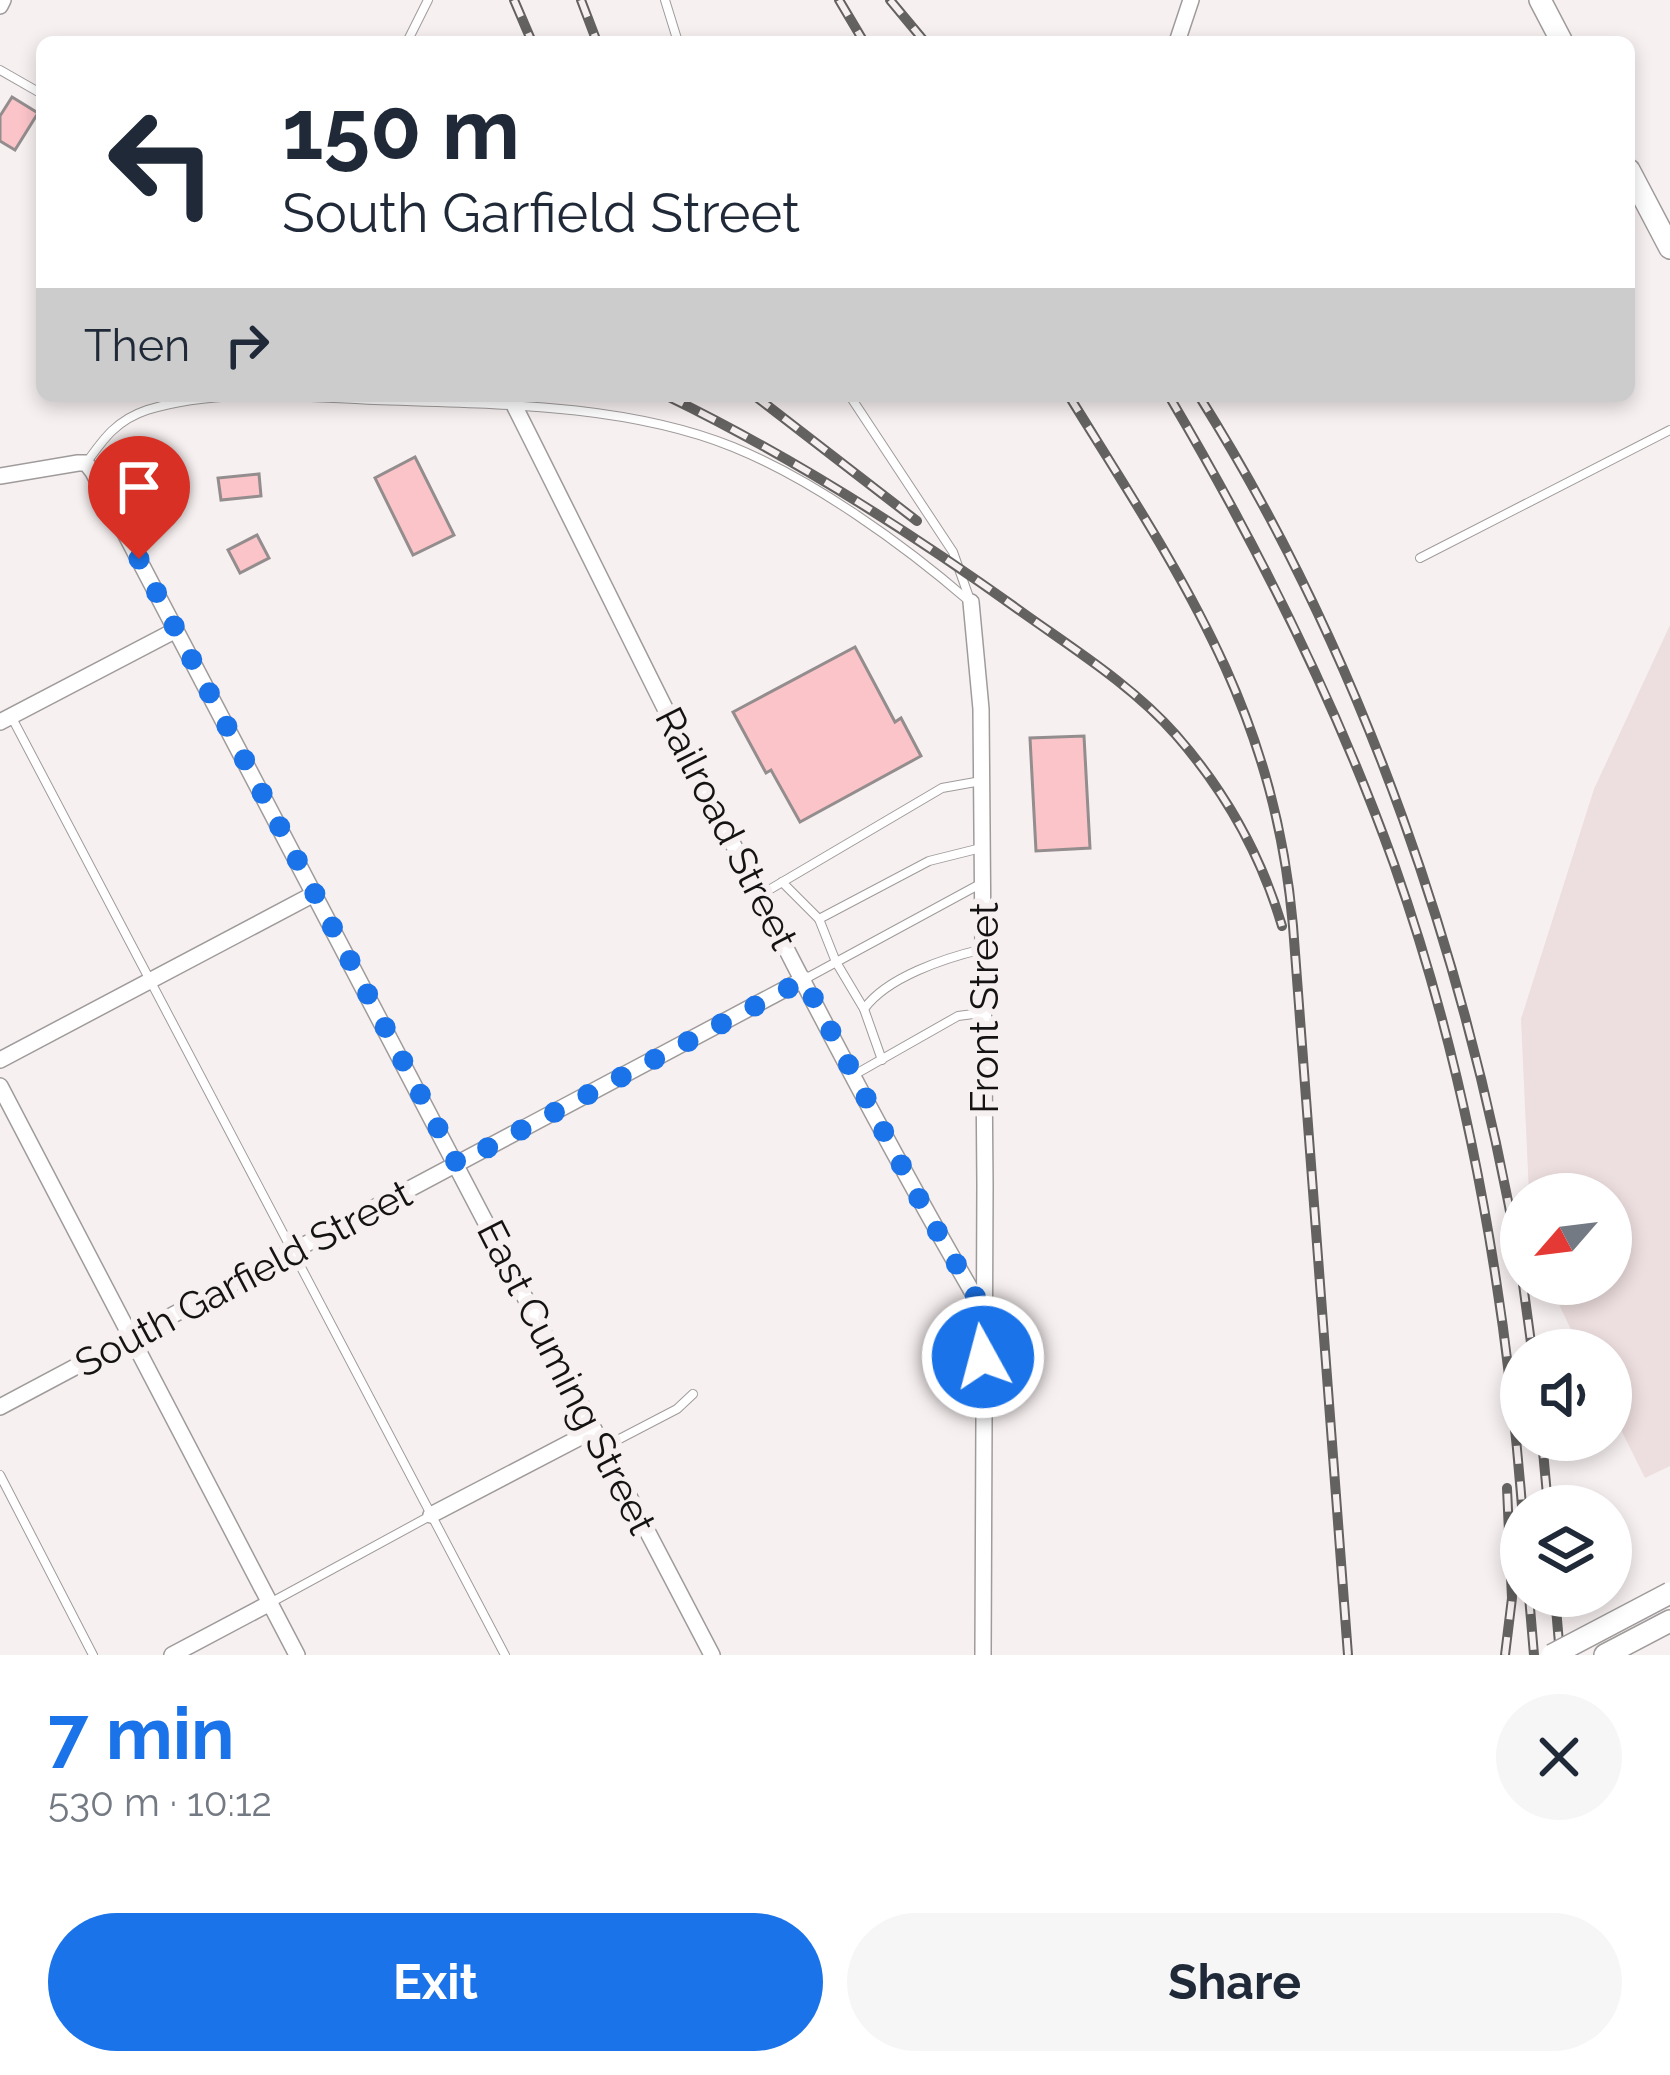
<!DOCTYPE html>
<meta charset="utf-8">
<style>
body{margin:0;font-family:Raleway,sans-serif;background:#f6f6f7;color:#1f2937;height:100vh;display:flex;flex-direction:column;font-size:45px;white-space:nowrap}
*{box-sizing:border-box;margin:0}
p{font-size:39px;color:#747a83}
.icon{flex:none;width:66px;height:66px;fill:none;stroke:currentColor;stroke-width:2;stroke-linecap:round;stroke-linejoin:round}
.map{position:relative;height:1655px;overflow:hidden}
.side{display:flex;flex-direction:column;background:#fff;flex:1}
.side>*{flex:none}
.hud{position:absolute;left:36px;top:36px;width:1599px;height:366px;border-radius:18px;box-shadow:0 6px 18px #0003;background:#fff;color:#1f2937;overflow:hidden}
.needle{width:78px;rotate:242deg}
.tools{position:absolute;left:1500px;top:1173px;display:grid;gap:24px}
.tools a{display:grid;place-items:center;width:132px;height:132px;border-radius:50%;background:#fff;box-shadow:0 6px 18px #0003;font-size:60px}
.pin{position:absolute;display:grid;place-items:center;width:102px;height:102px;color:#fff;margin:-123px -51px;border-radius:50% 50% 50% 0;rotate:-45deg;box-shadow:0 0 12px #0007}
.pin .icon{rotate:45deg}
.me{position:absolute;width:132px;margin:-66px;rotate:353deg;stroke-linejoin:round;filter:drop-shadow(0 0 9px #0008)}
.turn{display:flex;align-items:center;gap:42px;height:252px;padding:0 48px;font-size:54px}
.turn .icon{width:156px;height:156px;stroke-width:2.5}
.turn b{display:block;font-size:84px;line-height:102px}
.then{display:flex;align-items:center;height:114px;padding:0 48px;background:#0003;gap:24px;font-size:45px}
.round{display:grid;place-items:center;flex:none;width:126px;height:126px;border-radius:63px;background:#f6f6f7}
.head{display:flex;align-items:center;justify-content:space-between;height:204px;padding:0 48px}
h1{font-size:72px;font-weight:700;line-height:90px;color:#1a73e8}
.button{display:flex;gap:24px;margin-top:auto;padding:24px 48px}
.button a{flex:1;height:138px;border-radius:72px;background:#1a73e8;color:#fff;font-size:48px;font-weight:700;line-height:138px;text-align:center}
.button a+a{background:#f6f6f7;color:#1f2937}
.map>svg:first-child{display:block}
</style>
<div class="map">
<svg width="1670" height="1655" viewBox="0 0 1670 1655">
<rect width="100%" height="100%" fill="#f7f0f1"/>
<polygon fill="#eddedf" points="1670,625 1670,1466 1645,1478 1611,1410 1611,1350 1581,1350 1549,1284 1611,1284 1611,1194 1529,1194 1521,1019 1594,789"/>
<g fill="#fbc4c9" stroke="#938d8e" stroke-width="3">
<polygon points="12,97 38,113 15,150 0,141 0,116"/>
<polygon points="415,457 454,535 413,555 375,478"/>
<polygon points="259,474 261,496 221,500 218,478"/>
<polygon points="257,535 269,558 240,573 228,550"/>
<polygon points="855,647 895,722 901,718 921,756 800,822 771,770 766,773 733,712"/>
<polygon points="1084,736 1090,848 1036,851 1030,738"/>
</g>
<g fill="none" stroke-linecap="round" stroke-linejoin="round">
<defs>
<g id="lane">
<polyline points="665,0 678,42"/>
<polyline points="407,42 428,0"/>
<polyline points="0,70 42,94"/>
<polyline points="850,396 953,552 970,600"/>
<path d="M 87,462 C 104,438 117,420 147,410 C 217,388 301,397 374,400 C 490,404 624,403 733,447 C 814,480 903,544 969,601"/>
<polyline points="1420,558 1670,430"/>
<polyline points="11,716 505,1655"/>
<polyline points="782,882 819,919"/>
<polyline points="762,894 942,788 981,781"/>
<polyline points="805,979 982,883"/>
<polyline points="864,1009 836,962 819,919 929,861 981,848"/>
<path d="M 882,1060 L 864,1009 C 887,977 945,958 983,949"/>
<polyline points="854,1075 958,1016 981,1013"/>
<polyline points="604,1447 677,1409 693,1394"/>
<polyline points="0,1475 93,1655"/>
<polyline points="270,1603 430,1516"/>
</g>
<g id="street">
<polyline points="0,6 3,0"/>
<polyline points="1177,42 1191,0"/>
<path d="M 514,405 C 666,707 811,1015 981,1307"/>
<polyline points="0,476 78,463 86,463 93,472 712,1655"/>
<polyline points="971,602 981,709 985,1185 983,1655"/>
<polyline points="0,722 176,630"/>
<polyline points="0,1060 314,894"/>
<polyline points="0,1086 297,1655"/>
<polyline points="0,1407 804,979"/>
<polyline points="431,1515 594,1430"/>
<polyline points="172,1655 270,1603"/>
</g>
<g id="secondary">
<polyline points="1540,0 1562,42"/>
<polyline points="1629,170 1670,248"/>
<polyline points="1605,1655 1670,1621"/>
</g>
</defs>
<use href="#lane" stroke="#a09b9b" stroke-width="10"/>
<use href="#street" stroke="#a09b9b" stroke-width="18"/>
<use href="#secondary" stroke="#a09b9b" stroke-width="24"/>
<use href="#lane" stroke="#fff" stroke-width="8"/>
<use href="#street" stroke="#fff" stroke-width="15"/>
<use href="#secondary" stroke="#fff" stroke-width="21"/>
<defs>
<g id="rail">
<polyline points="514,0 532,42"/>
<polyline points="581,0 597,42"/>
<polyline points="839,0 864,42"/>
<polyline points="890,0 925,42"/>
<path d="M 667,396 C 793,457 912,533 1026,615 C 1077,651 1135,688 1176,735 C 1225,791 1261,855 1282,926"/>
<polyline points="755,396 917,521"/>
<path d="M 1069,396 C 1180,575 1274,708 1293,926 L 1348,1655"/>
<path d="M 1169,396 C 1257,545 1335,700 1394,864 C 1467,1070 1505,1289 1522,1506"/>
<path d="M 1199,396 C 1365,660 1469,966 1521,1272"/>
<polyline points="1523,1284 1532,1350"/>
<polyline points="1542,1440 1548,1506"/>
<polyline points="1529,1596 1534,1655"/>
<polyline points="1555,1596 1560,1655"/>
<polyline points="1505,1655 1512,1598 1507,1488"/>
</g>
</defs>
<use href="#rail" stroke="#646161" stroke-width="10"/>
<use href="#rail" stroke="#f7f0f1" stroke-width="6" stroke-dasharray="18" stroke-linecap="butt"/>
<defs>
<polyline id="secondary-bridge" points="1552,1655 1670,1593"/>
</defs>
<use href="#secondary-bridge" stroke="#a09b9b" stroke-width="24" stroke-linecap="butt"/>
<use href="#secondary-bridge" stroke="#fff" stroke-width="21"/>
</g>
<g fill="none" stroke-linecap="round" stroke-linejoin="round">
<polyline stroke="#1a73e8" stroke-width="21" stroke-dasharray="0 37.8" points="139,559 457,1164 804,980 925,1210 983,1310 983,1357"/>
</g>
<g text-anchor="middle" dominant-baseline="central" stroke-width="12" stroke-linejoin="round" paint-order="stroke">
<g font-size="39" fill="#141212" stroke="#f7f0f1">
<text transform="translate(727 828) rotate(63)">Railroad Street</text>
<text transform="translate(984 1008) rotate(-90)">Front Street</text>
<text transform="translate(243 1278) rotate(-28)">South Garfield Street</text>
<text transform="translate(567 1377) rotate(63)">East Cuming Street</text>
</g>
</g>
</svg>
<div class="tools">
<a><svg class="needle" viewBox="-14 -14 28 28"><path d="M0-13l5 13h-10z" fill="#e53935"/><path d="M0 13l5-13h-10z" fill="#747a83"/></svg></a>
<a><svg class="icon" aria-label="sound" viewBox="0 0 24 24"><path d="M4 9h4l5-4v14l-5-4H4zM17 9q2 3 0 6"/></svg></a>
<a><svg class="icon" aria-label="layers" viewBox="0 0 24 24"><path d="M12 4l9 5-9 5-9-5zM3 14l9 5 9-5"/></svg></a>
</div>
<div class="pin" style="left:139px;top:559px;background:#d93025"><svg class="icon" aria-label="arrive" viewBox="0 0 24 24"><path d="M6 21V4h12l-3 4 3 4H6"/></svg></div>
<svg class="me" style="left:983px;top:1357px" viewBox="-20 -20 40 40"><circle r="17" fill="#1a73e8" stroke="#fff" stroke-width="3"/><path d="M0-11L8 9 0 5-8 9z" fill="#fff"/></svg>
<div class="hud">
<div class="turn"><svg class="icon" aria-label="left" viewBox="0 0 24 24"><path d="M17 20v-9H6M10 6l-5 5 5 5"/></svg><div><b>150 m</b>South Garfield Street</div></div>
<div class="then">Then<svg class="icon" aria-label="right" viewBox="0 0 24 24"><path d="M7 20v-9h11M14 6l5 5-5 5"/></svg></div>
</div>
</div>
<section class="side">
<div class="head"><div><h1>7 min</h1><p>530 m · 10:12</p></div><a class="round"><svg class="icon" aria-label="close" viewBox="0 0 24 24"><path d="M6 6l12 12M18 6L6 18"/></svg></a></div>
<div class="button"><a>Exit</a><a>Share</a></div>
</section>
